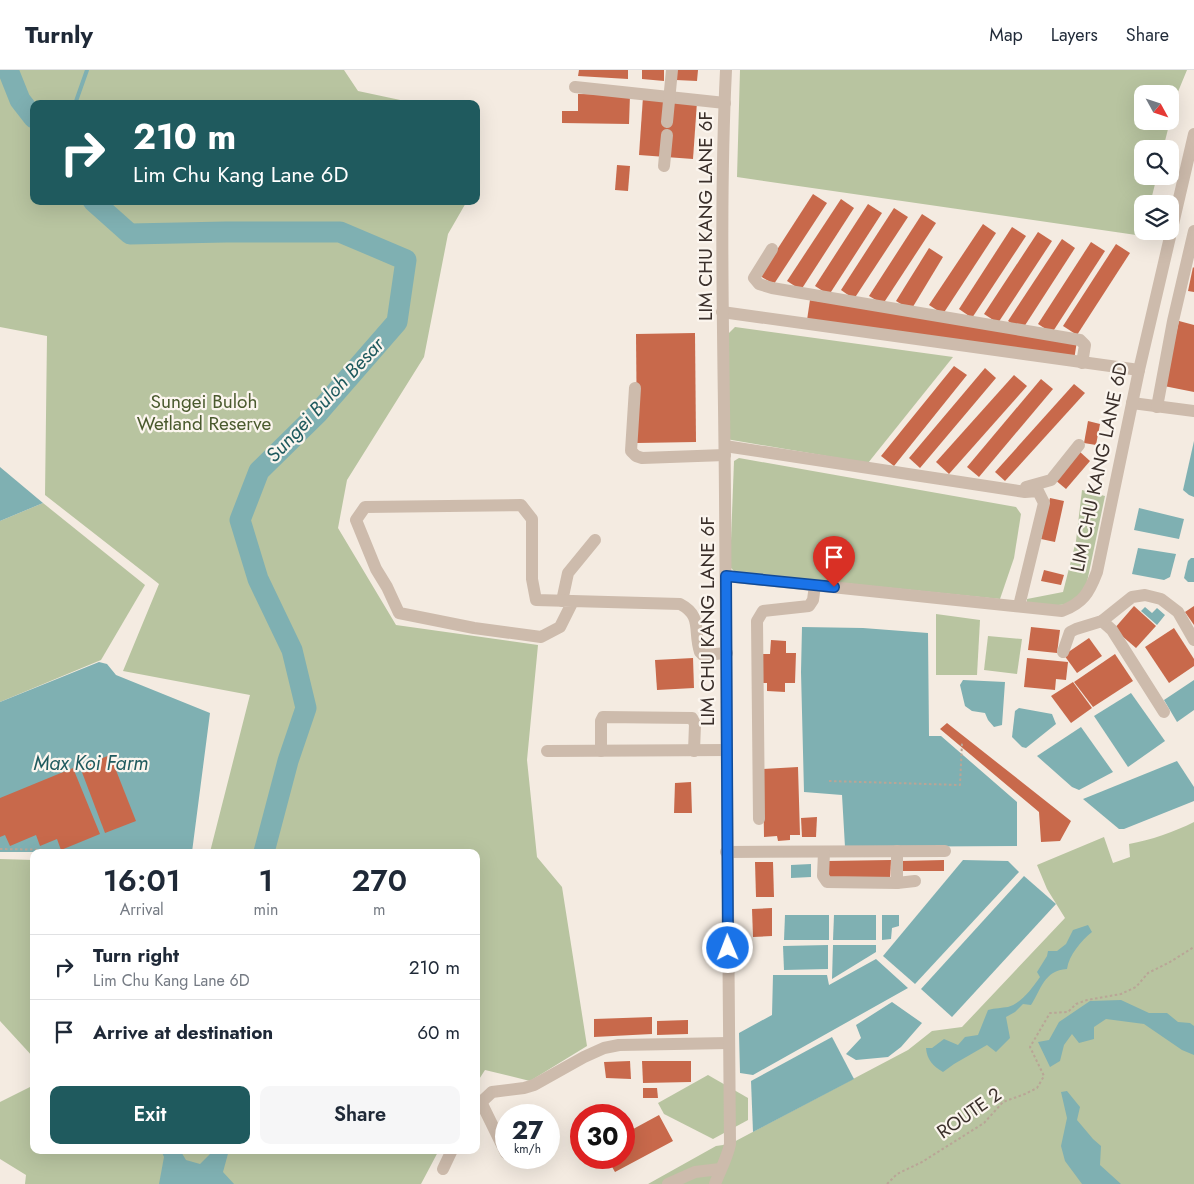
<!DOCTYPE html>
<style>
body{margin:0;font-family:Jost,sans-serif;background:#f6f6f7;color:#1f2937;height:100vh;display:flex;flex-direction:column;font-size:19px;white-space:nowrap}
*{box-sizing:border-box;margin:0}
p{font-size:16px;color:#747a83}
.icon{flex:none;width:28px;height:28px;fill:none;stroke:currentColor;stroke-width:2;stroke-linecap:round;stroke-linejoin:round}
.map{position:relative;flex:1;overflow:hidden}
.side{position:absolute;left:30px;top:779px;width:450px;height:305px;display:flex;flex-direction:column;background:#fff;border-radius:10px;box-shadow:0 5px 20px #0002}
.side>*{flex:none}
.hud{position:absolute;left:30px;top:30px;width:450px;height:105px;border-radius:10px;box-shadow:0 5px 20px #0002;background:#1f5a5e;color:#fff;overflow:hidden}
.needle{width:32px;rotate:130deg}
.tools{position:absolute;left:1134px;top:15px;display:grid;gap:10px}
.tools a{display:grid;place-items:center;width:45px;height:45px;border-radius:10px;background:#fff;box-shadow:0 5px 20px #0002;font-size:25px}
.speed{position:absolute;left:495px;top:1034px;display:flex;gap:10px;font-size:25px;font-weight:700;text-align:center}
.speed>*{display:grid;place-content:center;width:65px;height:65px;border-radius:50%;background:#fff;box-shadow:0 5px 20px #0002;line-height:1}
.speed small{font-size:12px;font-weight:400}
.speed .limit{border:8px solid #d22;background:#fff;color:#111}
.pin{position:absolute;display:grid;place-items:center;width:42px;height:42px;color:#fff;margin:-51px -21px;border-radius:50% 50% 50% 0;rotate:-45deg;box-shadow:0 0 5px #0007}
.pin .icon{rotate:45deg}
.me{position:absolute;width:55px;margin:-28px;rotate:359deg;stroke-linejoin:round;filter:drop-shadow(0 0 4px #0008)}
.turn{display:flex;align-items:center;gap:18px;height:105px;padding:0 20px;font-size:22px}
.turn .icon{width:65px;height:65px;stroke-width:2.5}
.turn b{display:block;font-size:35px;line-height:42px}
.eta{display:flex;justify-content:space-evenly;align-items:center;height:85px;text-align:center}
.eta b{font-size:30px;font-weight:600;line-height:35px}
.action{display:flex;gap:10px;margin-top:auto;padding:10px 20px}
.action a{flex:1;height:58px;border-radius:10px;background:#1f5a5e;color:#fff;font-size:20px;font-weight:600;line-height:58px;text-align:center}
.action a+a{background:#f6f6f7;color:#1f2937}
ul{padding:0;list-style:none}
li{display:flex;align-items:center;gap:15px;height:65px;padding:0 20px;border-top:1px solid #e0e1e3}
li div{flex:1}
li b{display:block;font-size:19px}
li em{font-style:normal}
header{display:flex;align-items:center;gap:30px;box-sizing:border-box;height:70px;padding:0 25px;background:#fff;border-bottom:1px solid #e0e1e3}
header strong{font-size:24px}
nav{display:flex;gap:28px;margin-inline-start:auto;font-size:18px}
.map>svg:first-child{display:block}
</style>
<header>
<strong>Turnly</strong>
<nav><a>Map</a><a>Layers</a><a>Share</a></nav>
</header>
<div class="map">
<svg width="1194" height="1114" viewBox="0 0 1194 1114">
<rect width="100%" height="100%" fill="#f4ebe1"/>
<g fill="#b8c4a0">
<polygon points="0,0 344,0 358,21 419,34 34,34 34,131 467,131 448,164 424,287 347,410 338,458 396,555 538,575 527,690 537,787 562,817 587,976 530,1011 485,1000 476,1014 476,782 210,782 250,625 123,601 159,514 45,425 47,266 0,257"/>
<polygon points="740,0 1187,0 1175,29 1170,50 1170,24 1142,24 1142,51 1170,51 1163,79 1142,79 1142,106 1157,106 1150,134 1142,134 1143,166 737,107"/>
<polygon points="735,257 953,287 868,393 726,369 728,264"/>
<polygon points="739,388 1016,437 1021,444 1014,488 1000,529 735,502 730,497 734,391"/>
<polygon points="1082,420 1105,426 1086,517 1074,534 1027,537 1027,529 1063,522 1076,471"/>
<polygon points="43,433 145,515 101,590 0,632 0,451"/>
<polygon points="936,544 980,550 977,605 936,605"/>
<polygon points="988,566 1022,569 1017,604 984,600"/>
<path d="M 1194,752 L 1194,1114 L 648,1114 L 716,1076 L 730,1074 L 908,980 L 932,961 L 962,957 L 1065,848 L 1047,819 L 1037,795 L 1104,767 L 1113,793 L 1130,787 L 1129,774 C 1151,770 1174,762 1194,752 Z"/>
<polygon points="0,789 34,790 34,988 0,951"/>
<polygon points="708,1005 748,1028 748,1050 713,1069 664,1044 658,1033"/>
<polygon points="34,1015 34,1080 439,1080 421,1114 25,1114 26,1105 0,1089 0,1032"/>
</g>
<g fill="#7fb0b2">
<polygon points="1194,371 1194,427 1189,425 1183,420"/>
<polygon points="0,397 43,433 0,451"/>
<polygon points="1139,438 1184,449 1179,469 1134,460"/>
<polygon points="1138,478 1176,484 1170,507 1164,510 1132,504"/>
<polygon points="1191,488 1194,488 1194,512 1188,512 1184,508 1188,491"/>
<polygon points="1145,537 1152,543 1157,538 1165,545 1157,555 1141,541"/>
<polygon points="802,557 863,558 928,563 929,666 941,666 1017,732 1017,776 845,777 842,725 804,722 801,602"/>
<polygon points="99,592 107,594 116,605 210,643 192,782 0,782 0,632"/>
<polygon points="963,610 1005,612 1002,655 994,657 988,650 985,643 972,641 965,636 960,615"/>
<polygon points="1194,610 1194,640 1177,652 1164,630"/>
<polygon points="1131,623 1165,671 1128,697 1094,646"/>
<polygon points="1019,638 1052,644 1056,654 1026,678 1022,677 1012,667 1015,641"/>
<polygon points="1081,657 1113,702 1079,720 1072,717 1037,686"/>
<polygon points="1177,691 1194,717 1194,731 1124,759 1119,759 1083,729"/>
<polygon points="963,790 1008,791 1019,802 915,914 883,886"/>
<polygon points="811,794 811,807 791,808 791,795"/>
<polygon points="1024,806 1056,834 952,947 921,919"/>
<polygon points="785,845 829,845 829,870 784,870"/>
<polygon points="834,845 876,845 876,870 833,870"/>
<polygon points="882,845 899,845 899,856 892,858 891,869 882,870"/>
<path d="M 1088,855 L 1092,862 C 1081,871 1069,885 1067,899 C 1044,900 1041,920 1031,935 L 1023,934 L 1015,942 L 1006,947 L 1010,968 L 996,982 L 987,975 L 954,994 L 943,1002 C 933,996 927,990 926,978 L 932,978 L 944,969 L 958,975 L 965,967 L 978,965 L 988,940 C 995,938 1002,938 1008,937 C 1022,933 1032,918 1040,907 L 1037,902 L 1047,886 L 1048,881 L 1057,881 L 1066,874 L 1073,860 Z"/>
<polygon points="828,875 828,899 784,900 783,876"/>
<polygon points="833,875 876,875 876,882 832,909"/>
<polygon points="876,889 908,918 753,1005 740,1003 739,963 772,945 773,905 827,905 829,915"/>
<polygon points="1121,930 1149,943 1167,943 1178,952 1190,953 1194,956 1194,985 1182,980 1144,954 1106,949 1094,957 1094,969 1079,973 1072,964 1064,975 1060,991 1050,997 1038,972 1049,970 1059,952 1090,931"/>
<polygon points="892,932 922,953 901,977 888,987 856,990 846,984 861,968 856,955"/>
<polygon points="832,967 854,1009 753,1062 751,1011"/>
<polygon points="1067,1021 1080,1037 1077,1050 1093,1069 1101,1076 1100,1095 1121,1114 1082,1114 1065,1091 1061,1076 1067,1048 1061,1022"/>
<polygon points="161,1080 180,1080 186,1090 200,1094 210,1084 211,1080 229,1080 223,1102 234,1114 159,1114 164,1087"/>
</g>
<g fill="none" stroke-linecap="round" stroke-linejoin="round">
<polyline stroke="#7fb0b2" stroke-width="4" points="75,34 87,0"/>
<g stroke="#7fb0b2" stroke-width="21">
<polyline points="8,0 20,30 34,48"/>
<polyline points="93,131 130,164 226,162 340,162 406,190 397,252 317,344 259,401 240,450 258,509 292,580 306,638 288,691 264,782"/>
</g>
</g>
<g fill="#c8694b">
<polygon points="579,0 628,0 628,9 578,6"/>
<polygon points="642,0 664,0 664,11 642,9"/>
<polygon points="676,0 698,0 697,11 676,10"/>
<polygon points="578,24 630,25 629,54 562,53 562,41 578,41"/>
<polygon points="643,27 697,32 693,89 639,85"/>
<polygon points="617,95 630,96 628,121 615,120"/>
<polygon points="813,124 827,133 774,214 760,206"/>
<polygon points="841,129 854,138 801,220 787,211"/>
<polygon points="868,134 882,143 829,225 815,216"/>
<polygon points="894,138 908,147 854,229 841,220"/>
<polygon points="922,144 936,153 883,234 869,226"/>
<polygon points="983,154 996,163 943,244 929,235"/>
<polygon points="1012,157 1026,166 972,248 959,239"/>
<polygon points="1038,162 1052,171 998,253 984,244"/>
<polygon points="1062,169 1075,178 1022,260 1008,251"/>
<polygon points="1091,172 1105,181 1052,263 1038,254"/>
<polygon points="1116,174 1130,183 1077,265 1063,256"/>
<polygon points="929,178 943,187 911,240 896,231"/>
<polygon points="1193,197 1194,198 1194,222 1188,221"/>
<polygon points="810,230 1077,271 1074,290 807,250"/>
<polygon points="1179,251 1194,255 1194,322 1164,316"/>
<polygon points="695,263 696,372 637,373 636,264"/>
<polygon points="954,296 967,305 894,396 881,386"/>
<polygon points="985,298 996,308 920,398 909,388"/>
<polygon points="1014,305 1027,316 949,404 936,392"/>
<polygon points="1041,309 1053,319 979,407 967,397"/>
<polygon points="1074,314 1085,323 1005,411 995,402"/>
<polygon points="1088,351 1100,354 1096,375 1084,373"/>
<polygon points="1079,381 1090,391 1066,419 1054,409"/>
<polygon points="1050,428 1064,431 1055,472 1041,469"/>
<polygon points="1044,500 1064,505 1061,515 1041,511"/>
<polygon points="1134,536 1156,556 1136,578 1114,559"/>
<polygon points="1194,536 1194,555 1185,542"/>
<polygon points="1031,557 1060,560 1057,583 1028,580"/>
<polygon points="1174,558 1194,589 1194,596 1169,613 1145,577"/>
<polygon points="1089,568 1102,586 1077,603 1064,585"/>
<polygon points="771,570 786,571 786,583 796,583 795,613 785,613 785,622 767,621 767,613 758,613 759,584 770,584"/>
<polygon points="1115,584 1133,611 1093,637 1074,612"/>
<polygon points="693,588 694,618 657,620 655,590"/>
<polygon points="1027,588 1068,592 1066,610 1056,609 1055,620 1024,617"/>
<polygon points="1073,612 1092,638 1071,653 1051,626"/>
<polygon points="947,653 1071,751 1060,771 1041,772 1039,742 940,659"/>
<polygon points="110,685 136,751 105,763 80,697"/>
<polygon points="798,697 800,765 790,765 790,770 778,771 777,766 764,767 763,699"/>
<polygon points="73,698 100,764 61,780 57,769 40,776 36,765 10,776 5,765 0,767 0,728"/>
<polygon points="691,712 692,743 674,743 675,713"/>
<polygon points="817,747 816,767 802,767 801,748"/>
<polygon points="891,790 890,810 828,810 828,791"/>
<polygon points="944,790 944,801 901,801 901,791"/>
<polygon points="755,792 773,792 774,827 756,827"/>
<polygon points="772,838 772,866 753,867 752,839"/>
<polygon points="652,947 652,964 594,967 594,949"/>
<polygon points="688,950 688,964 657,965 657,951"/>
<polygon points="630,991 631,1009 606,1008 604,992"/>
<polygon points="642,991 691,991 691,1012 643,1013"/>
<polygon points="643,1018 657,1018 658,1028 643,1028"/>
<polygon points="659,1045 673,1071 615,1102 607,1088 624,1088 624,1064"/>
</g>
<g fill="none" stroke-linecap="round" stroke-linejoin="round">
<g stroke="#b9a596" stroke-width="2" stroke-dasharray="2.5 2.5" stroke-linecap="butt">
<polyline points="829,711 960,715 962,673"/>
<polyline points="0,779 108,781 115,782"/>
<polyline points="174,782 175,781"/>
<polyline points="887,1114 897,1104 922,1092 984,1053 1003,1032 1025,1024 1037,1018 1044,1006 1030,977 1050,943 1068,942 1076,934 1087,930 1121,924 1136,917 1148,903 1170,892 1194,877"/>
</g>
<g stroke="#cdbbac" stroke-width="12">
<polyline points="575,17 725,33"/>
<polyline points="667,52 672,0"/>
<polyline points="664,96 667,65"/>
<polyline points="772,179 754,208 759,214 772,218 1080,270 1085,275 1082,293"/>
<polyline points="722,242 1139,300"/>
<polyline points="635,318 631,381 636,386 642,388 725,385"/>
<polyline points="1132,333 1194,341"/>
<polyline points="1157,337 1173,251 1194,161"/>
<polyline points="725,376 1025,422 1038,421 1044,433 1019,536"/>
<polyline points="1026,417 1051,410 1079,375"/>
<path d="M 726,506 L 1062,541 C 1083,533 1089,523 1097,502 L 1139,300 L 1194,64"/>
<polyline points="562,531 568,503 595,470"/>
<path d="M 573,531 L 560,557 L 541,567 L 474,558 L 399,543 L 387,517 L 376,499 L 356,450 L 365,437 L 521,435 L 532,449 L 532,509 L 536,530 L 680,534 C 703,546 693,561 700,582 L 703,585 L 727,583"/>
<polyline points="1102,551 1112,560 1164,642"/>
<polyline points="1063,582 1070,562 1076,559 1102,551 1132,527 1145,525 1161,529 1178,542 1194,570"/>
<polyline points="547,681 727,680"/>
<polyline points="601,681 601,651 603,647 692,648 695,654 694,681"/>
<polyline points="759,749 757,551 763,541 809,536 813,530 815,515"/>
<polyline points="726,782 945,781"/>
<polyline points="824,782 823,806 827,812 897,813 915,811"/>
<polyline points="897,813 897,781"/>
<polyline points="481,1032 506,1083"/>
<polyline points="476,1037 492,1022 524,1018 534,1015 584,987 604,978 619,975 729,973"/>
<polyline points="443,1099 452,1080"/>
<polyline points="668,1114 695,1102 720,1099"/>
<path d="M 715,1114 C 720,1100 727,1089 730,1074 C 727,858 727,642 725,426 C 724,284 719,142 726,0"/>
</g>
</g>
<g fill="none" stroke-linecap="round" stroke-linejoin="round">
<defs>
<polyline id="route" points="728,878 726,506 834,517"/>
</defs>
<use href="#route" stroke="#114b97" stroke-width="12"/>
<use href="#route" stroke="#1a73e8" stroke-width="9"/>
</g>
<g text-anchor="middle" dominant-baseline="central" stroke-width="4.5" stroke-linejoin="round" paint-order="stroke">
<g font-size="19" fill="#3b302b" stroke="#fbf5ee">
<text transform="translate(705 146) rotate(-90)">LIM CHU KANG LANE 6F</text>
<text transform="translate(1099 397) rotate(-78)">LIM CHU KANG LANE 6D</text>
<text transform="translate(707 551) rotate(-90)">LIM CHU KANG LANE 6F</text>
<text transform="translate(969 1043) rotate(-35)">ROUTE 2</text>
</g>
<g font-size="19" fill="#4a5a2e" stroke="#fbf5ee">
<text x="204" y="331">Sungei Buloh<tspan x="204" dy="22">Wetland Reserve</tspan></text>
</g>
<g font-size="20" font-style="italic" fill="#1f5a5e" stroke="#fbf5ee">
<text transform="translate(325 330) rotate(-47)">Sungei Buloh Besar</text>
<text x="91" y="693">Max Koi Farm</text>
</g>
</g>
</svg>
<div class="tools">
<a><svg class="needle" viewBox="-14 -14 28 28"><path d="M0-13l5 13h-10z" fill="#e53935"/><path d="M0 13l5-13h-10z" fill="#747a83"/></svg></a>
<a><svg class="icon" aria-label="search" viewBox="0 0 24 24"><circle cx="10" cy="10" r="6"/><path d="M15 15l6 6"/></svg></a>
<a><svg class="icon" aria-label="layers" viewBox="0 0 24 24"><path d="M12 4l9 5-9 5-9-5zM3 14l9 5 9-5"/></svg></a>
</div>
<div class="speed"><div>27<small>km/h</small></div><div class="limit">30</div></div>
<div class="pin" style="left:834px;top:517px;background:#d93025"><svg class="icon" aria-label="arrive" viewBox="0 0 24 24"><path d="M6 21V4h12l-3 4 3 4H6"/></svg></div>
<svg class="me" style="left:728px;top:878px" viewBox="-20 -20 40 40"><circle r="17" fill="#1a73e8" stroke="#fff" stroke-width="3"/><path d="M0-11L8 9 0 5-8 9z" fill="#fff"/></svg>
<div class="hud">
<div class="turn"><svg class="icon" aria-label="right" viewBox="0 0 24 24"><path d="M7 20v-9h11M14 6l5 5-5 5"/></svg><div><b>210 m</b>Lim Chu Kang Lane 6D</div></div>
</div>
<section class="side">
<div class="eta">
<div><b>16:01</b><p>Arrival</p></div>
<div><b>1</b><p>min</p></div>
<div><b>270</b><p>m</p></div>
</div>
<ul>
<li><svg class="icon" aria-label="right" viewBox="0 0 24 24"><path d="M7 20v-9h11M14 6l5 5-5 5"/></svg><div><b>Turn right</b><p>Lim Chu Kang Lane 6D</p></div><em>210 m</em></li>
<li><svg class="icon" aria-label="arrive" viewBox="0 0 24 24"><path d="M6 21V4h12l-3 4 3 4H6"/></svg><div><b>Arrive at destination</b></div><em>60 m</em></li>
</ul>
<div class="action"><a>Exit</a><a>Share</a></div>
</section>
</div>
